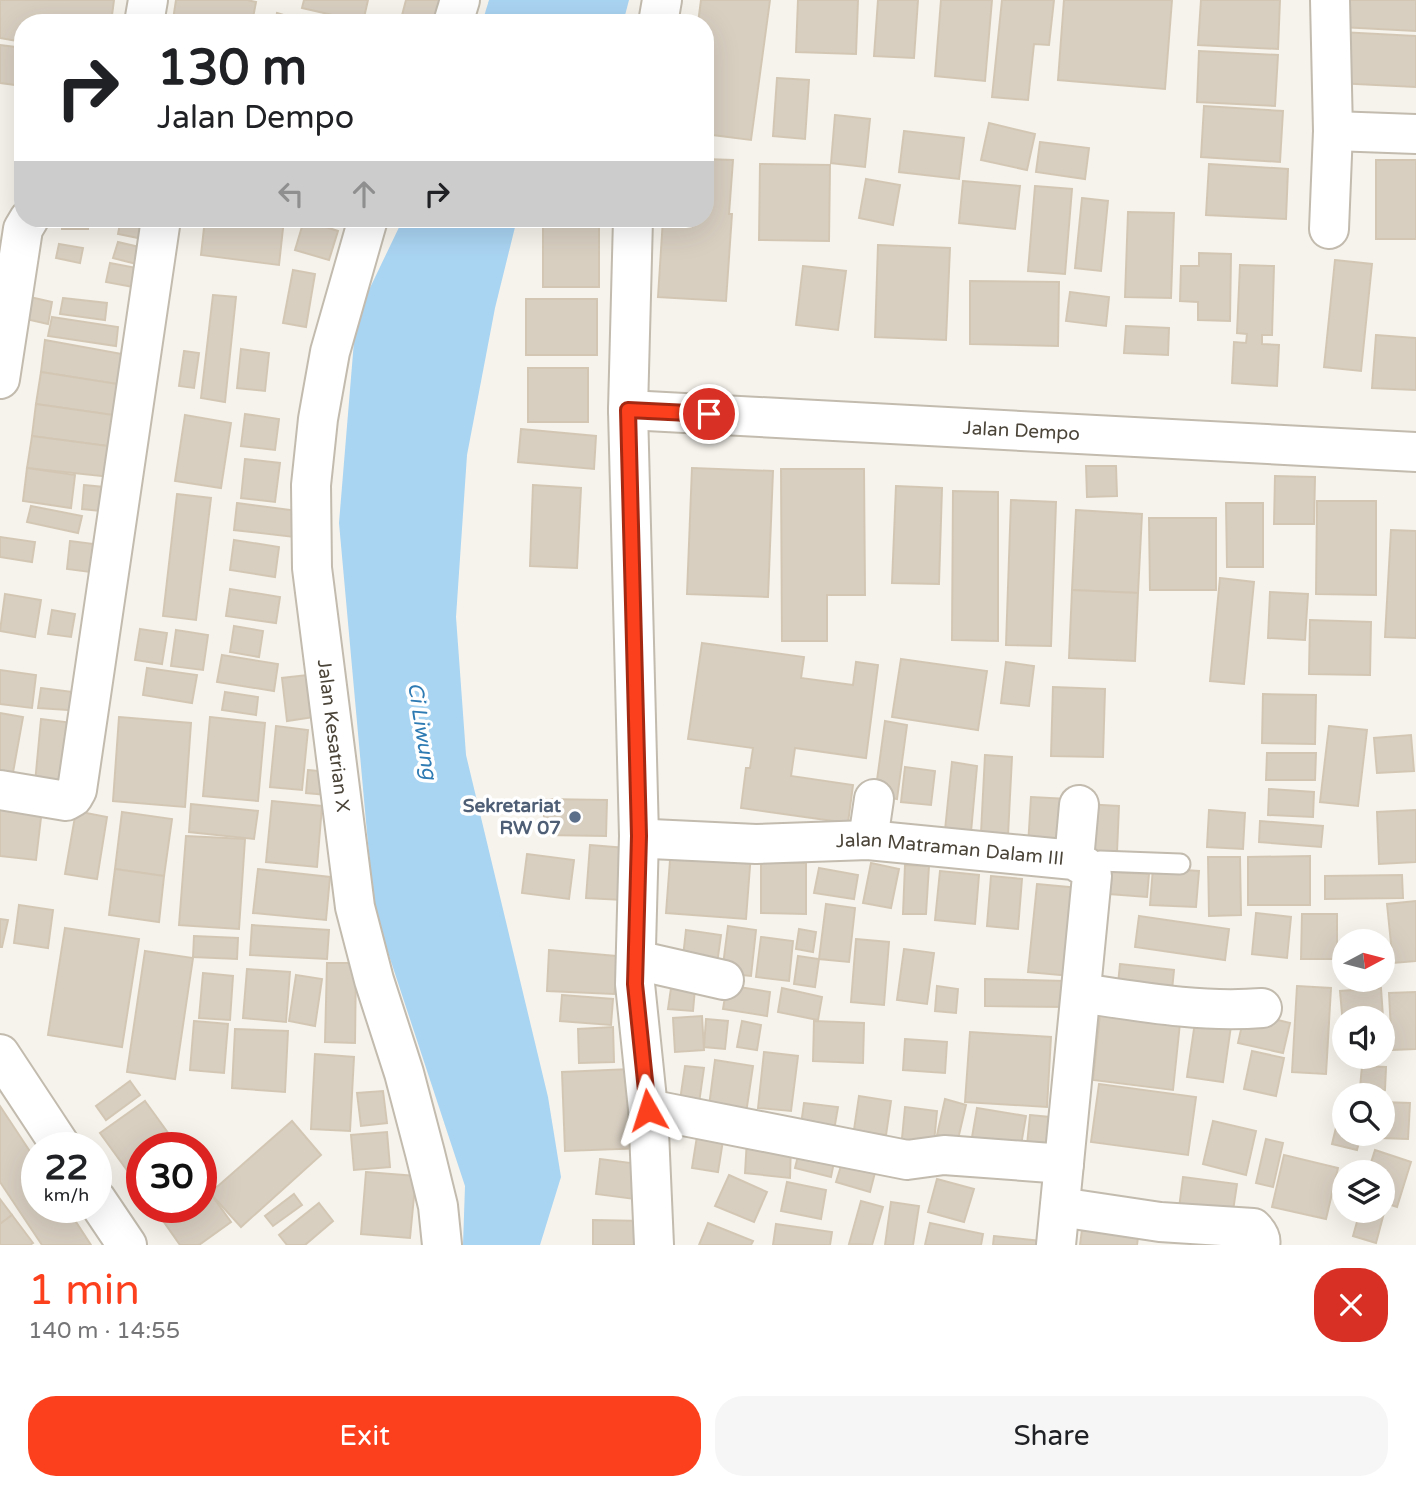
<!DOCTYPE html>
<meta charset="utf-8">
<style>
body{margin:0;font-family:"Varela Round",sans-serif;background:#f6f6f6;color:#202124;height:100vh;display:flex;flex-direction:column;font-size:26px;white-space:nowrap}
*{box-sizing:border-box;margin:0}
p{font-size:23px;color:#757577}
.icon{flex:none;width:38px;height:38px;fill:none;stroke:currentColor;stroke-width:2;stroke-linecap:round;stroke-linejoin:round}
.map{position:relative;height:1245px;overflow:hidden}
.sheet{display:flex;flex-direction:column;background:#fff;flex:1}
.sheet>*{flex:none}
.guide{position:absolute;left:14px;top:14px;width:700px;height:214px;border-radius:28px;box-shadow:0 7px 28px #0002;background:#fff;color:#202124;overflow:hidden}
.needle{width:46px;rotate:83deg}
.tools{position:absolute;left:1332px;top:929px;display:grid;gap:14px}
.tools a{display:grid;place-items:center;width:63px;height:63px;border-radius:50%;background:#fff;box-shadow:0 7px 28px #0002;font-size:35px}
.speed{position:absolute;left:21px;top:1132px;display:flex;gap:14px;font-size:35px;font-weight:700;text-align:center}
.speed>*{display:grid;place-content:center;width:91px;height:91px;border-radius:50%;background:#fff;box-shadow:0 7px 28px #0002;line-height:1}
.speed small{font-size:18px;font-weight:400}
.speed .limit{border:10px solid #d22;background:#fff;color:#111}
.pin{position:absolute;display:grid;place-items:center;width:60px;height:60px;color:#fff;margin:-30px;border:4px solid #fff;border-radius:50%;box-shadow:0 2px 7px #0007}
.me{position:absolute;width:77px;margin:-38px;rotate:354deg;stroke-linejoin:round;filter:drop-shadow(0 0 5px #0008)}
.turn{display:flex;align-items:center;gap:24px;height:147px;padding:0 28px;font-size:32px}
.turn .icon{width:91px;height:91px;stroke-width:2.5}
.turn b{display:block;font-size:49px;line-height:60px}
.lanes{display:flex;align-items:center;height:66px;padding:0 28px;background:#0003;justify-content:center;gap:35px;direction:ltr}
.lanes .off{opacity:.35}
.round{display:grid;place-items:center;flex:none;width:74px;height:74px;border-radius:28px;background:#f6f6f6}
.summary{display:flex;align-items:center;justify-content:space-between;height:119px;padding:0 28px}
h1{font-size:42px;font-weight:600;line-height:52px;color:#fc3f1d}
.button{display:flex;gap:14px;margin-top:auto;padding:14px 28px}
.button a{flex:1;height:80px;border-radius:28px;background:#fc3f1d;color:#fff;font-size:28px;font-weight:600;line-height:80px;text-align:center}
.button a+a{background:#f6f6f6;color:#202124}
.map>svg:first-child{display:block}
</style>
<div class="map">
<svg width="1416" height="1245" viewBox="0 0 1416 1245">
<rect width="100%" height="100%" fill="#f6f3ec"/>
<g fill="#a9d4f2">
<polygon points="489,0 629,0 623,23 482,23"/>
<polygon points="403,219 517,219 495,308 467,455 456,617 466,755 548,1097 561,1177 540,1245 463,1245 465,1186 374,910 339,523 356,317"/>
</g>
<g fill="#d8cfc1" stroke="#d3c7b4" stroke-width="2">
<polygon points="0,0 114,0 111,23 23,23 23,42 0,38"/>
<polygon points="176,0 247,0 256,2 252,23 179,23 179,21 173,20"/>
<polygon points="304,0 368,0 363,22 302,8"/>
<polygon points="406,0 452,0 446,23 400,23"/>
<polygon points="701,0 770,0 751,140 705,134 705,23 698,23"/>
<polygon points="798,0 858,0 856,54 796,52"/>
<polygon points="878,0 918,0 914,58 874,56"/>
<polygon points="941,0 992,0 985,81 935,76"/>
<polygon points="1002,0 1054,0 1049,45 1034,44 1028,100 992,97"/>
<polygon points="1064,0 1172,0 1165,89 1058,80"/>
<polygon points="1201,0 1280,0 1278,49 1198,45"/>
<polygon points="1342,0 1416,0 1416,31 1341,27"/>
<polygon points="277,13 310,23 275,23"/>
<polygon points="1340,32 1416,36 1416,87 1337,83"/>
<polygon points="0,45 23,48 23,86 0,83"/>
<polygon points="1199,51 1278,55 1275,106 1197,102"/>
<polygon points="777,78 809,80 805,139 773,136"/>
<polygon points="1204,106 1283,111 1280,162 1201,157"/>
<polygon points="835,115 870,119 865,167 831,163"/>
<polygon points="989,123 1035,134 1027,170 981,160"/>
<polygon points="904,131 964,138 959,179 899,172"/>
<polygon points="1040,142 1089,148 1085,179 1036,172"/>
<polygon points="705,159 733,160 729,214 732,214 726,301 658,297 663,219 705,219"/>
<rect x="1376" y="160" width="40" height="79"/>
<polygon points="760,164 830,165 829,241 759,240"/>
<polygon points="1209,164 1288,169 1286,219 1206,215"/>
<polygon points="866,179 900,185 893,225 859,218"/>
<polygon points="963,181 1020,186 1015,229 959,223"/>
<polygon points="1035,186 1072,189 1065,274 1028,271"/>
<polygon points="1082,198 1108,201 1101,271 1075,268"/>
<polygon points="1128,212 1174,213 1171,298 1125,297"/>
<rect x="62" y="219" width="26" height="10"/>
<polygon points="121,219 132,219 152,223 148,240 118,234"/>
<polygon points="205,219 284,219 279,265 201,255"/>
<polygon points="304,220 338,231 329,260 295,250"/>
<rect x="543" y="220" width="56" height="67"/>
<polygon points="118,242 148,249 144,266 113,258"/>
<polygon points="59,244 83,248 80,263 56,258"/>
<polygon points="878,245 950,248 946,340 875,337"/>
<polygon points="1199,253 1231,254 1230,321 1198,320 1198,302 1180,301 1181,266 1199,266"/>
<polygon points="1335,260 1372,264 1361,371 1324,367"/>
<polygon points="110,263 147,270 144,289 106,282"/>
<polygon points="1240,265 1274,266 1272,335 1262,335 1262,344 1279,345 1277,386 1232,383 1234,342 1246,343 1247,334 1237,333"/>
<polygon points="803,266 846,271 838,330 796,325"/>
<polygon points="293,270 315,274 306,327 283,323"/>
<polygon points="970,281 1059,282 1058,346 970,344"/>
<polygon points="1070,292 1109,297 1106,326 1066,321"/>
<polygon points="213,295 236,297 225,402 201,398"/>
<polygon points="30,297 52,302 48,324 26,319"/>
<polygon points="63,298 107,303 105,320 60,314"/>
<rect x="526" y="299" width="71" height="56"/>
<polygon points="52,317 118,327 116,346 48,336"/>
<polygon points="1126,326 1169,328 1168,355 1124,353"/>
<polygon points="1376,335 1416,338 1416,390 1372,388"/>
<polygon points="45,340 133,356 130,386 41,372"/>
<polygon points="241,349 269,353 265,391 237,388"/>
<polygon points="184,351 199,353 194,388 179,386"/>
<rect x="528" y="368" width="60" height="54"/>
<polygon points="41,372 130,386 127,417 36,404"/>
<polygon points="36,404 127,417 123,448 32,436"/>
<polygon points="245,414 279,419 275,450 241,446"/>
<polygon points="185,415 231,423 221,488 175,481"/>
<polygon points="521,429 596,436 594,469 518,462"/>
<polygon points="32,436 123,448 120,478 27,468"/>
<polygon points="245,459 280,463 275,502 241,498"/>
<polygon points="1086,466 1116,466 1117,496 1087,497"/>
<polygon points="27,468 75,475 71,508 23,501"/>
<polygon points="692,468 773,471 768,597 687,594"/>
<polygon points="781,469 864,469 865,595 827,595 827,641 782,641"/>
<polygon points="1275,476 1315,477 1314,524 1274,524"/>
<polygon points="84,485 114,488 110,512 82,509"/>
<polygon points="533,485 581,488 577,568 530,566"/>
<polygon points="896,486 942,488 939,584 892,583"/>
<polygon points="953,491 998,492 998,641 952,640"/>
<polygon points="177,494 211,498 196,620 163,616"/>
<polygon points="1011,500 1056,502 1051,646 1006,645"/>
<polygon points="1317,501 1376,501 1376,595 1316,594"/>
<polygon points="237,503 298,511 294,537 234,530"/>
<polygon points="1226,503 1263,503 1263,567 1227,567"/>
<polygon points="31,506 82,516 78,533 27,522"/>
<polygon points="1076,510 1142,514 1138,593 1072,590"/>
<polygon points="1149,518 1216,518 1216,590 1150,590"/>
<polygon points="1391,530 1416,531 1416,638 1385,637"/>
<polygon points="0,537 35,542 32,562 0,557"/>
<polygon points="234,540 279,547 275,577 230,570"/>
<polygon points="70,541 94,544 90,572 67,569"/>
<polygon points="1220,578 1254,582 1244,684 1210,681"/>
<polygon points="230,589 280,597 276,623 226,616"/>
<polygon points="1072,590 1138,593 1135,661 1069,658"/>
<polygon points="1270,592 1308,594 1305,640 1268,638"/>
<polygon points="5,594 41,600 35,637 0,631"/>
<polygon points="52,610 75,614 71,637 48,634"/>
<polygon points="1310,620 1371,622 1370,675 1309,674"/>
<polygon points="234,626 263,631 259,657 230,652"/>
<polygon points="140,629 167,633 162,664 135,660"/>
<polygon points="176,630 208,635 203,670 171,666"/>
<polygon points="702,643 804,657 801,678 853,685 856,662 878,665 866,758 795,748 791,776 853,785 848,823 741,808 746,768 750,768 753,748 688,739"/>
<polygon points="222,655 278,664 274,691 217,682"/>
<polygon points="901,659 987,671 978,730 892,717"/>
<polygon points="1006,662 1034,666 1029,706 1001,703"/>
<polygon points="147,668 197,675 192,703 143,695"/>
<polygon points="0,670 36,675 32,708 0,704"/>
<polygon points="316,674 321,716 287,721 282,678"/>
<polygon points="1053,687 1105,689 1103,757 1051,756"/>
<polygon points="41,688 89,694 84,711 38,708"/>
<polygon points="225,692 258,697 256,715 222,710"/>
<polygon points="1263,694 1316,695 1315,744 1262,743"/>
<polygon points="0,713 23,717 12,778 0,776"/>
<polygon points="119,717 191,723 185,807 113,801"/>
<polygon points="210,717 265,723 258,801 203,796"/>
<polygon points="41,719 81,724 74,785 35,783"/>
<polygon points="885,721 907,725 897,799 875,795"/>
<polygon points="276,726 308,730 302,790 270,787"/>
<polygon points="1329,726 1367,730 1358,806 1320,802"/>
<polygon points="1411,735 1414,771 1377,773 1374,738"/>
<polygon points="1267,753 1316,753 1315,780 1266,780"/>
<polygon points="985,755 1012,757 1008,835 981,833"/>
<polygon points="952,762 977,766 971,832 945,830"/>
<polygon points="905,767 935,771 931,805 901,802"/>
<polygon points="308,770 329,772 327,795 306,793"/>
<polygon points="1269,789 1314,792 1313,817 1268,815"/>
<polygon points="1031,797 1068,799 1065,848 1028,846"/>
<polygon points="544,799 607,800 606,836 544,835"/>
<polygon points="272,801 322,806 317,867 266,862"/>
<polygon points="0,804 42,809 36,860 0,856"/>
<polygon points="191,804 258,811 254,839 189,832"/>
<polygon points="1084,804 1119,806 1117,852 1082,850"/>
<polygon points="1209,810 1245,813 1243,849 1207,847"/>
<polygon points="1416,810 1416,862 1379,864 1377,812"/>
<polygon points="76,811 107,817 97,879 65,874"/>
<polygon points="122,812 172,819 164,876 115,869"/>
<polygon points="1260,821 1323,826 1321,847 1259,842"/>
<polygon points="186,836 245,839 239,929 179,925"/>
<polygon points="590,845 626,848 623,900 586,898"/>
<polygon points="671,847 751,853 746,919 666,913"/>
<polygon points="527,854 574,860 569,899 522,893"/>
<polygon points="1310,856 1310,905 1248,905 1248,857"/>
<polygon points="1208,857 1240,857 1241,915 1209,916"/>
<polygon points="761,862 806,863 806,914 761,913"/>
<polygon points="871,863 899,869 891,908 863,903"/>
<polygon points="905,865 929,866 926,914 903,914"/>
<polygon points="819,868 858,875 854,899 814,893"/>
<polygon points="1153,868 1199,871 1196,907 1150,905"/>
<polygon points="115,869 164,876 159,922 109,915"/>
<polygon points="258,869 330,877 326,920 253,913"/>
<polygon points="940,871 979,875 975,924 935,920"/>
<polygon points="1111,872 1149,874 1147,897 1109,894"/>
<polygon points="1402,875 1403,898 1325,899 1325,876"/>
<polygon points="991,876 1022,879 1018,929 987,926"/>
<polygon points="1037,884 1079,888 1071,976 1028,972"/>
<polygon points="1416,901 1416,961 1393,963 1387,904"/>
<polygon points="826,904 855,908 849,962 819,959"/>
<polygon points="19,905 53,910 48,948 14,943"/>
<polygon points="1256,913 1291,917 1287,958 1252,954"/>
<polygon points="1302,914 1337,914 1337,959 1301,959"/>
<polygon points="1139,916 1229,929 1225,960 1135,947"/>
<polygon points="0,919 8,920 2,947 0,947"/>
<polygon points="252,925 329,930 327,959 250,955"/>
<polygon points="728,926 756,930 751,976 722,973"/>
<polygon points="65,928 139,939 122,1047 48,1035"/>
<polygon points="799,929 816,932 813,952 796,949"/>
<polygon points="686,930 721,935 716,971 682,966"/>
<polygon points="194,936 238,938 237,959 193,957"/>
<polygon points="761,937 793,941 789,981 756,977"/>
<polygon points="856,939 889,942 884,1005 851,1002"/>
<polygon points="904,949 934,953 927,1004 897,1000"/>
<polygon points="549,950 616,956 617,977 614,994 547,991"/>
<polygon points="145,951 193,958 175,1079 127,1072"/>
<polygon points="798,956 819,959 815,987 794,984"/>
<polygon points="327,963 356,963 355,1043 325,1042"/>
<polygon points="1120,964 1174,970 1171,1000 1117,994"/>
<polygon points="247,969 290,972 286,1022 243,1018"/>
<polygon points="203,973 233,976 230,1020 199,1018"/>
<polygon points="673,974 696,977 693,1011 668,1009"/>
<polygon points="296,975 322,979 315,1026 289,1021"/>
<polygon points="985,979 1065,981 1065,1007 985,1006"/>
<polygon points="727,985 770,992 767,1016 723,1009"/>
<polygon points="937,986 958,989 956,1013 935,1011"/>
<polygon points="1297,986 1331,988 1326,1074 1292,1072"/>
<polygon points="782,988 822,997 818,1020 778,1012"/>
<polygon points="1381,988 1384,1032 1382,1033 1382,1018 1344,1018 1344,1036 1340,991"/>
<polygon points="1416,992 1416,1049 1392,1050 1389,993"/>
<polygon points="562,995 613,999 611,1025 560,1021"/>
<polygon points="1245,1012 1290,1023 1283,1053 1238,1043"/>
<polygon points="1100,1014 1180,1023 1173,1090 1093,1080"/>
<polygon points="702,1016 704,1050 675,1052 673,1018"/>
<polygon points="706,1019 728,1021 725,1049 704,1047"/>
<polygon points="194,1021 228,1024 224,1073 190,1070"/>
<polygon points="742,1021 761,1025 757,1050 737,1047"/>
<polygon points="814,1021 864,1023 863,1063 813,1061"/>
<polygon points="1195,1022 1231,1026 1223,1082 1187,1077"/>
<polygon points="613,1027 614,1062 579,1063 578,1029"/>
<polygon points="235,1029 288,1031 285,1092 232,1088"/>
<polygon points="970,1032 1051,1037 1047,1107 965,1102"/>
<polygon points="905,1039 947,1042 945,1073 903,1070"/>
<polygon points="1252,1051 1284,1058 1276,1096 1244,1089"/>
<polygon points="764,1052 798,1056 791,1111 758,1108"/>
<polygon points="315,1054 354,1057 350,1131 311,1129"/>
<polygon points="715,1060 753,1066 745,1120 708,1114"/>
<polygon points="685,1066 704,1068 698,1110 679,1107"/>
<polygon points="1362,1066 1386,1067 1385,1090 1360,1088"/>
<polygon points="631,1069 645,1148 565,1151 562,1072"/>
<polygon points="130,1081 140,1095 106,1120 96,1106"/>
<polygon points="1099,1084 1196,1097 1188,1155 1091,1142"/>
<polygon points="383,1091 387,1123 361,1126 357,1093"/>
<polygon points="859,1096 891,1101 886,1135 854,1130"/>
<polygon points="945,1099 966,1105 958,1139 937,1135"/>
<polygon points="145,1101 179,1148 142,1148 142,1191 100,1133"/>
<polygon points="1382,1102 1410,1103 1408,1139 1379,1138 1379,1134 1382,1134"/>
<polygon points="804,1103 838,1107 833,1136 800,1132"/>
<polygon points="1342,1103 1344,1104 1344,1134 1361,1134 1357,1150 1332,1144"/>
<polygon points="0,1106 37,1162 37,1208 67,1208 91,1245 42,1245 0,1182"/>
<polygon points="905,1107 937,1111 933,1153 901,1149"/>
<polygon points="977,1108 1026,1116 1020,1151 971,1143"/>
<polygon points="1030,1115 1060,1118 1056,1158 1026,1155"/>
<polygon points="292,1121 321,1155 241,1227 210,1193"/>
<polygon points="1213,1121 1256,1131 1246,1175 1203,1164"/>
<polygon points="698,1130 724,1134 718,1172 692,1168"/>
<polygon points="387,1132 390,1167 354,1170 351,1135"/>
<polygon points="747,1139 791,1144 790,1178 745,1173"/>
<polygon points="1266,1139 1283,1143 1273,1187 1256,1183"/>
<polygon points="801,1144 836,1152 831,1177 795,1168"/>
<polygon points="1375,1150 1411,1162 1397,1207 1382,1202 1382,1172 1368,1172"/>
<polygon points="1284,1155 1338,1168 1326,1219 1272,1207"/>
<polygon points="844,1156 878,1161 870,1192 836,1182"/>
<polygon points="600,1159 646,1165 642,1200 596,1194"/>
<polygon points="366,1172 416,1176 410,1238 361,1234"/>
<polygon points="729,1175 767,1192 754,1222 715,1206"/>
<polygon points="1183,1177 1237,1184 1231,1224 1178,1216"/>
<polygon points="937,1179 974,1189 964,1222 928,1212"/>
<polygon points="201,1180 231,1222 199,1245 180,1245 154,1208 201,1208"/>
<polygon points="787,1182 826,1190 821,1219 781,1211"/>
<polygon points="294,1194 302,1205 273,1226 265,1216"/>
<polygon points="0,1199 12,1215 0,1224"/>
<polygon points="861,1201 883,1207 872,1245 849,1244"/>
<polygon points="891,1202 919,1206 913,1245 885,1245"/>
<polygon points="319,1203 333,1221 305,1245 287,1245 279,1235"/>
<polygon points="1360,1211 1378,1211 1384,1213 1376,1243 1353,1236"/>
<polygon points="1084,1214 1140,1222 1137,1245 1080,1245"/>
<polygon points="12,1215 33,1243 30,1245 0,1245 0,1224"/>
<polygon points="593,1220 643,1221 643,1245 593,1245"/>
<polygon points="708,1223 753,1241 751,1245 699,1245"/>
<polygon points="930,1223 983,1234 981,1245 925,1245"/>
<polygon points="776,1224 832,1232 830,1245 773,1245"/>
<polygon points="994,1236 1050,1242 1050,1245 993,1245"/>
</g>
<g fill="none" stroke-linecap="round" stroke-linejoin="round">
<defs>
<polyline id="service" points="1086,867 1100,861 1180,864"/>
<g id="minor">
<polyline points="144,23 148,0"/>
<polyline points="453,23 460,0"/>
<polyline points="658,23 662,0"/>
<polyline points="1333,131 1416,134"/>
<path id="s1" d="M 368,219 L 330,352 L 318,419 L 311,485 L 312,568 L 355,907 L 374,980 L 404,1073 L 425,1153 L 438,1206 L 442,1245"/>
<polyline points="633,219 628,410 639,836 635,984 648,1109 654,1245"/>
<polyline points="1329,229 1333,131 1330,0"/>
<polyline points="0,379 23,229 29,219"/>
<path id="s2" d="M 628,410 L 1416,452"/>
<polyline points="0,790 66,801 73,797 77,790 161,219"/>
<path id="s3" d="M 639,836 L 651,839 L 756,844 L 868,840 L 1074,860 L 1086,867 L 1092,876 L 1056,1245"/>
<polyline points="868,840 874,799"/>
<polyline points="1074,860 1079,805"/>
<polyline points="636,960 724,980"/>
<path d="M 1081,993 C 1141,1002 1202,1013 1262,1008"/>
<polyline points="0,1054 62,1148"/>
<polyline points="648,1109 907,1160 944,1155 1064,1164"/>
<polyline points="96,1199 127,1245"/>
<path d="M 1060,1207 L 1160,1222 L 1253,1228 C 1258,1233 1262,1238 1260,1245"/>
</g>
</defs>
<use href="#service" stroke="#c2bbae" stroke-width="23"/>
<use href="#minor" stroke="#c2bbae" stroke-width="42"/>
<use href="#service" stroke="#fff" stroke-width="19"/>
<use href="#minor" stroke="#fff" stroke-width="38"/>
</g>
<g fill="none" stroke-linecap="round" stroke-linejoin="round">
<defs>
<polyline id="route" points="648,1110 635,984 639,836 628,410 709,414"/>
</defs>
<use href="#route" stroke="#a42913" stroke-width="18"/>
<use href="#route" stroke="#fc3f1d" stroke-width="12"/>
</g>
<circle fill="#5c6f8a" stroke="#fff" stroke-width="2.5" cx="575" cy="817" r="7"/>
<g text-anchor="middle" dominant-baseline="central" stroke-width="7" stroke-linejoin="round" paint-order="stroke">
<g font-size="19" fill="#4b4439" stroke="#fff">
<text stroke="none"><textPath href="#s2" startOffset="394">Jalan Dempo</textPath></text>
<text stroke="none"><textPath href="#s1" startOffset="525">Jalan Kesatrian X</textPath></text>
<text stroke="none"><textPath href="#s3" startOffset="312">Jalan Matraman Dalam III</textPath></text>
</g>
<g font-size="19" font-weight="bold" fill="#4e5e75" stroke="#fff" text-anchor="end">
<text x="561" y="806">Sekretariat<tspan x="561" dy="22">RW 07</tspan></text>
</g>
<g font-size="21" font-style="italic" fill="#2e7ab2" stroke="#fff">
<text transform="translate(422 731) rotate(81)">Ci Liwung</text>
</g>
</g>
</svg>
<div class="tools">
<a><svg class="needle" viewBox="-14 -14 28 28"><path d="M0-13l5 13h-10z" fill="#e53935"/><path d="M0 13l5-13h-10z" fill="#757577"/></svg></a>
<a><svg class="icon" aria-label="sound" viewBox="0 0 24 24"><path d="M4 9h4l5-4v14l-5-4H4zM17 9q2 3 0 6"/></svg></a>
<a><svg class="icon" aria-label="search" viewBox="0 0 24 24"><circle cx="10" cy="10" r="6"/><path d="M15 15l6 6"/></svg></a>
<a><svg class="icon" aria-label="layers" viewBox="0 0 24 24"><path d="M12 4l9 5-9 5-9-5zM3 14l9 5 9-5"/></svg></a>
</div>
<div class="speed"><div>22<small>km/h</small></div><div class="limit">30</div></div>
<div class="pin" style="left:709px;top:414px;background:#d93025"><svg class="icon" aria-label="arrive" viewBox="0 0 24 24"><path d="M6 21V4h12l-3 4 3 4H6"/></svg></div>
<svg class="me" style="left:648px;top:1110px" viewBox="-20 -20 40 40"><path d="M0-17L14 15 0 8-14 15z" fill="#fc3f1d" stroke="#fff" stroke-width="4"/></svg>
<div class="guide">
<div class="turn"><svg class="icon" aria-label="right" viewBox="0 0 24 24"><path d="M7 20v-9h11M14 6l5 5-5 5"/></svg><div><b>130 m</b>Jalan Dempo</div></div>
<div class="lanes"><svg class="icon off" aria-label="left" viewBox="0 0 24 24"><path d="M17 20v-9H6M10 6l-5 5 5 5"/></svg><svg class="icon off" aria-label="ahead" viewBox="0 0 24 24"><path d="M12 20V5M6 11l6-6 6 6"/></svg><svg class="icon" aria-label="right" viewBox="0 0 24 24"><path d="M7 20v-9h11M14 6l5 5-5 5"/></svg></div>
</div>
</div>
<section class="sheet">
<div class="summary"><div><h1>1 min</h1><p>140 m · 14:55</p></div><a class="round" style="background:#d93025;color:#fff"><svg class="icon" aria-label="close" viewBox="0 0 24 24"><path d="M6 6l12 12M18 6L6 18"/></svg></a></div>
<div class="button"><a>Exit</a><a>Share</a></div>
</section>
